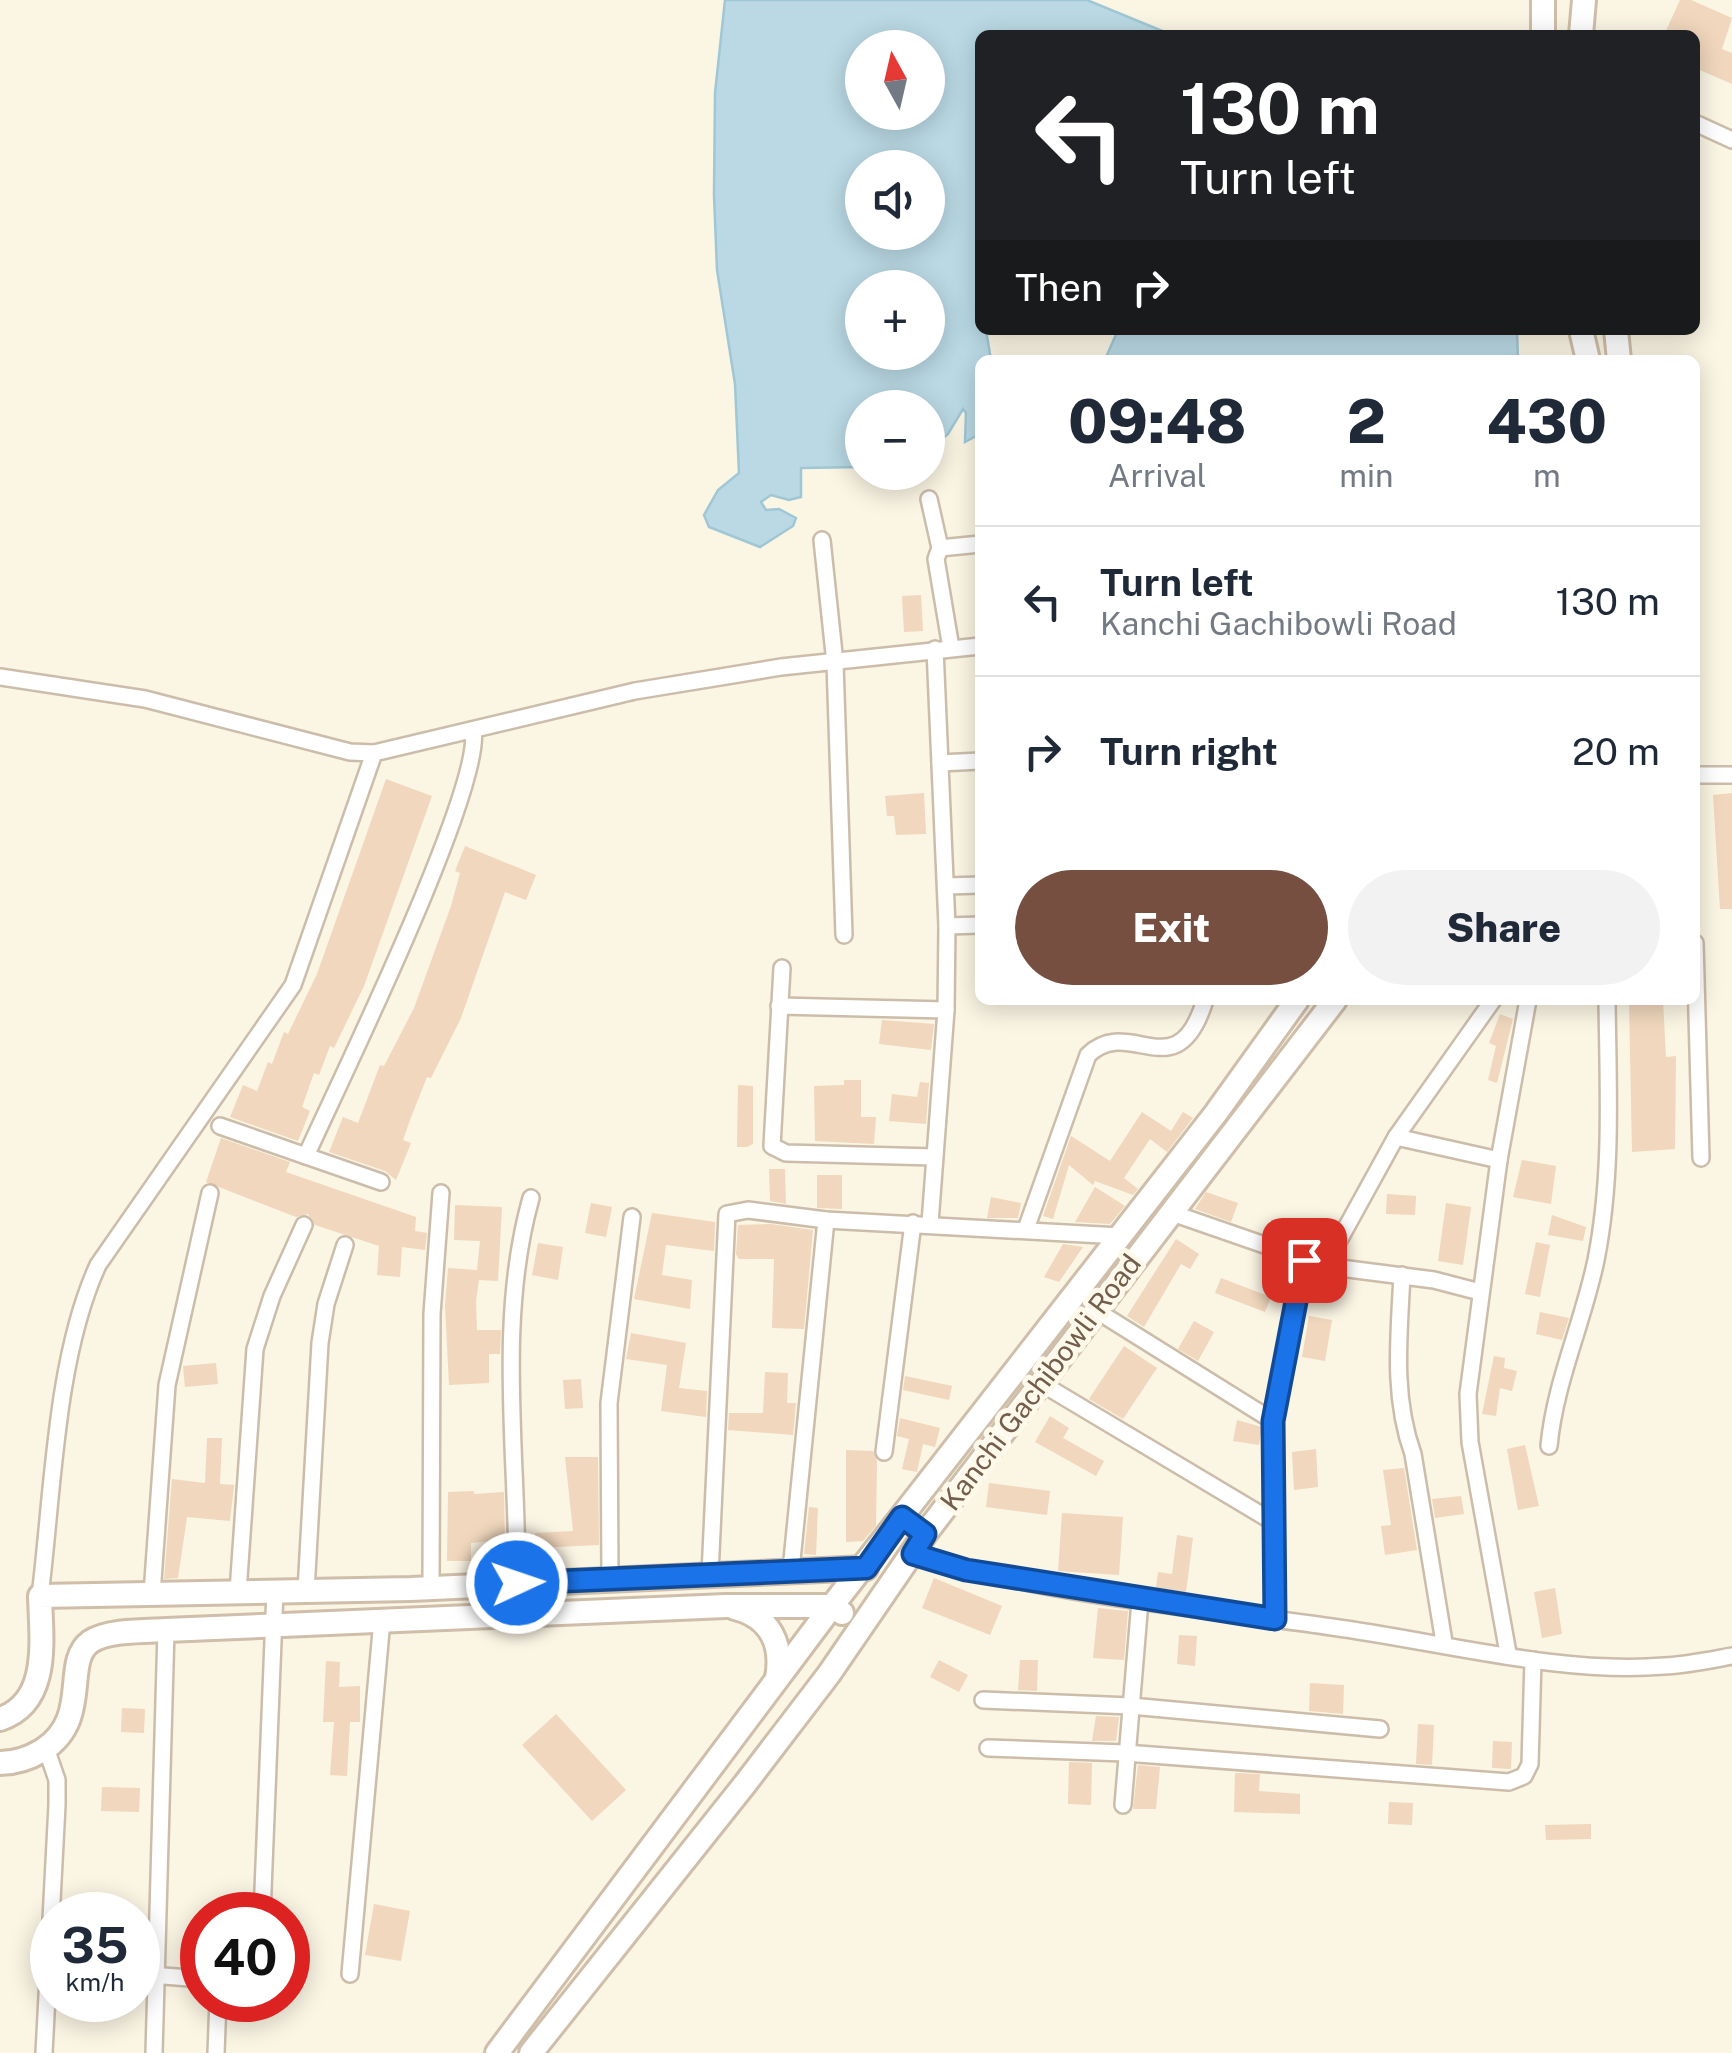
<!DOCTYPE html>
<meta charset="utf-8">
<style>
body{margin:0;font-family:"Public Sans",sans-serif;background:#f2f2f3;color:#1f2937;height:100vh;display:flex;flex-direction:column;font-size:38px;white-space:nowrap}
*{box-sizing:border-box;margin:0}
p{font-size:32px;color:#747a83}
.icon{flex:none;width:55px;height:55px;fill:none;stroke:currentColor;stroke-width:2;stroke-linecap:round;stroke-linejoin:round}
.map{position:relative;flex:1;overflow:hidden}
.drawer{position:absolute;left:975px;top:355px;width:725px;height:650px;display:flex;flex-direction:column;background:#fff;border-radius:15px;box-shadow:0 5px 25px #0003}
.drawer>*{flex:none}
.hud{position:absolute;left:975px;top:30px;width:725px;height:305px;border-radius:15px;box-shadow:0 5px 25px #0003;background:#202124;color:#fff;overflow:hidden}
.needle{width:65px;rotate:352deg}
.fabs{position:absolute;left:845px;top:30px;display:grid;gap:20px}
.fabs a{display:grid;place-items:center;width:100px;height:100px;border-radius:50%;background:#fff;box-shadow:0 5px 25px #0003;font-size:50px}
.speed{position:absolute;left:30px;top:1892px;display:flex;gap:20px;font-size:50px;font-weight:700;text-align:center}
.speed>*{display:grid;place-content:center;width:130px;height:130px;border-radius:50%;background:#fff;box-shadow:0 5px 25px #0003;line-height:1}
.speed small{font-size:25px;font-weight:400}
.speed .limit{border:15px solid #d22;background:#fff;color:#111}
.pin{position:absolute;display:grid;place-items:center;width:85px;height:85px;color:#fff;margin:-42px;border-radius:20px;box-shadow:0 5px 15px #0006}
.me{position:absolute;width:110px;margin:-55px;rotate:87deg;stroke-linejoin:round;filter:drop-shadow(0 0 8px #0008)}
.turn{display:flex;align-items:center;gap:35px;height:210px;padding:0 40px;font-size:45px}
.turn .icon{width:130px;height:130px;stroke-width:2.5}
.turn b{display:block;font-size:70px;line-height:85px}
.then{display:flex;align-items:center;height:95px;padding:0 40px;background:#0003;gap:20px;font-size:38px}
.eta{display:flex;justify-content:space-evenly;align-items:center;height:170px;text-align:center}
.eta b{font-size:60px;font-weight:800;line-height:70px}
.cta{display:flex;gap:20px;margin-top:auto;padding:20px 40px}
.cta a{flex:1;height:115px;border-radius:60px;background:#764f41;color:#fff;font-size:40px;font-weight:800;line-height:115px;text-align:center}
.cta a+a{background:#f2f2f3;color:#1f2937}
ul{padding:0;list-style:none}
li{display:flex;align-items:center;gap:30px;height:150px;padding:0 40px;border-top:2px solid #e0e1e3}
li div{flex:1}
li b{display:block;font-size:38px}
li em{font-style:normal}
.map>svg:first-child{display:block}
</style>
<div class="map">
<svg width="1732" height="2053" viewBox="0 0 1732 2053">
<rect width="100%" height="100%" fill="#fbf5e4"/>
<g fill="#bad9e4" stroke="#a0c7d5" stroke-width="2.5" fill-rule="evenodd">
<path d="M 725,0 L 1087,0 L 1172,35 L 980,35 L 980,330 L 986,330 L 991,360 L 980,360 L 980,434 L 965,442 L 966,413 L 963,409 L 948,434 L 928,451 L 928,408 L 862,408 L 862,467 L 801,468 L 801,497 L 789,500 L 771,495 L 761,502 L 766,510 L 779,509 L 796,518 L 793,526 L 760,547 L 709,527 L 704,515 L 718,490 L 739,473 L 735,384 L 717,270 L 714,195 L 715,93 ZM 862,48 L 928,48 L 928,112 L 862,112 ZM 862,168 L 928,168 L 928,232 L 862,232 ZM 862,288 L 928,288 L 928,352 L 862,352 Z"/>
<polygon points="1118,330 1517,330 1518,360 1114,360 1107,355"/>
</g>
<g fill="#f0d7bd">
<polygon points="1680,0 1691,0 1732,18 1722,49 1732,53 1732,84 1695,68 1695,35 1664,35"/>
<polygon points="921,595 923,631 904,632 902,596"/>
<polygon points="386,779 432,796 364,986 334,1048 330,1046 319,1075 314,1073 302,1107 310,1111 298,1141 230,1117 243,1085 257,1091 268,1062 272,1064 284,1032 288,1034 317,974"/>
<polygon points="924,793 926,834 896,835 894,816 887,816 885,796"/>
<polygon points="1732,793 1732,909 1720,909 1713,795"/>
<polygon points="465,846 536,875 526,900 505,892 461,1018 431,1078 427,1077 410,1120 403,1140 411,1143 396,1180 385,1171 329,1152 343,1117 358,1123 380,1065 384,1066 414,1008 451,906 460,873 455,871"/>
<polygon points="1629,1000 1663,1000 1666,1057 1676,1056 1675,1149 1632,1152"/>
<polygon points="1500,1014 1513,1019 1497,1083 1488,1080 1496,1046 1489,1043"/>
<polygon points="882,1020 934,1024 931,1050 879,1044"/>
<polygon points="844,1080 861,1080 861,1117 876,1117 874,1144 815,1141 814,1086 844,1085"/>
<polygon points="920,1082 929,1083 926,1124 889,1121 892,1094 917,1097"/>
<polygon points="738,1085 753,1086 753,1144 747,1147 737,1147"/>
<polygon points="1142,1112 1171,1131 1183,1112 1193,1118 1167,1152 1150,1139 1124,1178 1138,1189 1133,1195 1095,1181 1093,1185 1069,1165 1053,1219 1043,1216 1071,1136 1110,1161"/>
<polygon points="221,1138 290,1162 286,1172 416,1217 415,1231 427,1233 425,1250 402,1247 400,1277 377,1275 379,1246 315,1225 308,1214 296,1217 206,1182"/>
<polygon points="1522,1160 1556,1166 1551,1204 1513,1197"/>
<polygon points="769,1169 785,1169 786,1204 770,1201"/>
<polygon points="817,1175 842,1175 842,1209 817,1208"/>
<polygon points="1095,1187 1125,1206 1110,1224 1075,1222"/>
<polygon points="1206,1192 1238,1203 1231,1222 1195,1209"/>
<polygon points="1387,1194 1416,1196 1415,1215 1386,1214"/>
<polygon points="991,1197 1021,1203 1018,1218 987,1218"/>
<polygon points="591,1203 612,1207 606,1237 585,1233"/>
<polygon points="1446,1203 1471,1207 1463,1265 1438,1261"/>
<polygon points="455,1205 502,1207 498,1281 479,1280 476,1301 477,1330 501,1330 500,1354 489,1354 489,1383 449,1385 445,1306 448,1268 477,1270 480,1241 454,1240"/>
<polygon points="652,1213 715,1222 714,1251 666,1245 662,1275 692,1280 690,1309 634,1299"/>
<polygon points="1552,1215 1586,1227 1583,1241 1548,1235"/>
<polygon points="771,1224 813,1230 804,1329 772,1328 774,1259 739,1259 736,1254 738,1225"/>
<polygon points="1176,1239 1199,1254 1190,1269 1181,1264 1144,1327 1127,1316"/>
<polygon points="1536,1242 1550,1245 1540,1297 1525,1294"/>
<polygon points="538,1243 563,1247 558,1280 532,1275"/>
<polygon points="1063,1244 1083,1247 1059,1282 1044,1277"/>
<polygon points="1221,1278 1271,1297 1265,1312 1215,1293"/>
<polygon points="1540,1312 1569,1318 1562,1340 1536,1334"/>
<polygon points="1309,1316 1332,1320 1325,1361 1302,1357"/>
<polygon points="1194,1321 1214,1332 1198,1361 1178,1349"/>
<polygon points="631,1333 686,1343 679,1388 707,1391 706,1417 661,1411 667,1365 626,1359"/>
<polygon points="1124,1346 1157,1368 1123,1419 1089,1399"/>
<polygon points="1494,1356 1505,1358 1504,1368 1517,1371 1512,1391 1500,1388 1496,1416 1482,1414"/>
<polygon points="216,1363 218,1384 185,1387 183,1366"/>
<polygon points="765,1372 788,1373 787,1403 796,1403 793,1435 728,1430 729,1413 763,1413"/>
<polygon points="905,1376 952,1386 949,1400 903,1390"/>
<polygon points="581,1379 583,1408 565,1409 563,1380"/>
<polygon points="1050,1416 1069,1428 1063,1438 1104,1461 1096,1476 1035,1442"/>
<polygon points="900,1418 940,1428 935,1447 923,1444 917,1472 902,1469 909,1439 897,1436"/>
<polygon points="1237,1420 1262,1427 1259,1445 1233,1441"/>
<polygon points="207,1438 222,1438 220,1484 234,1485 230,1521 187,1517 178,1578 164,1579 172,1479 205,1483"/>
<polygon points="1525,1445 1539,1506 1518,1510 1507,1449"/>
<polygon points="1316,1449 1318,1487 1294,1490 1292,1452"/>
<polygon points="846,1450 873,1451 877,1461 876,1526 863,1541 846,1542"/>
<polygon points="565,1457 598,1457 599,1545 536,1548 535,1533 573,1531"/>
<polygon points="1404,1468 1417,1550 1385,1555 1381,1526 1391,1525 1383,1470"/>
<polygon points="989,1483 1050,1491 1047,1515 986,1507"/>
<polygon points="474,1491 474,1494 504,1492 505,1540 471,1543 471,1561 447,1561 448,1492"/>
<polygon points="1461,1496 1464,1514 1435,1518 1432,1499"/>
<polygon points="809,1507 818,1508 816,1555 804,1554"/>
<polygon points="1062,1513 1123,1517 1119,1575 1058,1571"/>
<polygon points="1177,1535 1193,1538 1186,1592 1156,1588 1158,1572 1172,1574"/>
<polygon points="934,1578 1002,1606 990,1635 922,1608"/>
<polygon points="1555,1588 1562,1634 1542,1638 1534,1592"/>
<polygon points="1098,1608 1128,1611 1124,1660 1093,1658"/>
<polygon points="1179,1635 1197,1636 1195,1666 1177,1664"/>
<polygon points="939,1660 968,1675 959,1692 930,1677"/>
<polygon points="1020,1660 1038,1660 1037,1691 1018,1690"/>
<polygon points="326,1661 340,1662 339,1687 360,1686 360,1722 350,1722 347,1776 330,1775 334,1722 323,1722"/>
<polygon points="1310,1683 1344,1685 1343,1714 1309,1711"/>
<polygon points="122,1708 145,1709 144,1733 121,1732"/>
<polygon points="556,1714 626,1790 592,1821 522,1745"/>
<polygon points="1096,1716 1119,1717 1116,1741 1092,1741"/>
<polygon points="1418,1724 1434,1725 1432,1765 1416,1764"/>
<polygon points="1493,1741 1512,1742 1511,1769 1492,1768"/>
<polygon points="1069,1762 1092,1763 1091,1805 1068,1804"/>
<polygon points="1138,1765 1160,1767 1156,1809 1133,1809"/>
<polygon points="1235,1773 1260,1774 1259,1791 1300,1794 1300,1814 1234,1812"/>
<polygon points="102,1787 140,1788 139,1812 101,1811"/>
<polygon points="1389,1802 1413,1803 1412,1825 1388,1824"/>
<polygon points="1591,1824 1591,1839 1546,1840 1545,1825"/>
<polygon points="374,1904 410,1911 401,1961 365,1955"/>
</g>
<g fill="none" stroke-linecap="round" stroke-linejoin="round">
<defs>
<g id="street">
<polyline points="1695,123 1732,140"/>
<polyline points="929,499 940,548 936,559 951,648"/>
<polyline points="822,540 835,663 844,935"/>
<polyline points="940,548 980,544"/>
<polyline points="0,677 145,699 350,752 374,753"/>
<polyline points="940,763 980,761"/>
<polyline points="1695,775 1732,775"/>
<polyline points="947,886 980,885"/>
<polyline points="947,926 980,925"/>
<polyline points="1695,943 1701,1158"/>
<polyline points="782,968 772,1146 786,1153 934,1157"/>
<polyline points="779,1006 946,1010"/>
<path d="M 220,1126 L 306,1156 C 338,1085 484,787 473,730"/>
<polyline points="1396,1137 1499,1160"/>
<polyline points="306,1156 381,1182"/>
<polyline points="1172,1213 1325,1266 1434,1280 1480,1292"/>
<polyline points="930,1223 946,1010 947,926 935,649"/>
<path d="M 1026,1229 L 1088,1055 C 1130,1014 1177,1092 1205,1000"/>
<polyline points="1325,1266 1396,1137 1493,1000"/>
<path d="M 1402,1275 C 1399,1336 1392,1396 1413,1454 L 1444,1642"/>
<polyline points="1097,1311 1273,1421 1275,1619"/>
<polyline points="1044,1385 1275,1523"/>
<polyline points="1273,1421 1304,1260"/>
<path d="M 1549,1446 C 1555,1382 1583,1323 1596,1260 C 1613,1174 1608,1087 1607,1000"/>
<polyline points="884,1452 913,1223"/>
<path d="M 913,1555 C 1049,1595 1193,1607 1332,1627 C 1436,1641 1562,1675 1664,1666 C 1687,1665 1710,1660 1732,1656"/>
<polyline points="791,1570 826,1220"/>
<polyline points="710,1574 727,1214 748,1210 826,1220 1120,1236"/>
<polyline points="610,1578 609,1403 632,1217"/>
<path d="M 517,1583 C 518,1456 496,1322 531,1198"/>
<polyline points="431,1587 432,1314 441,1193"/>
<polyline points="306,1591 320,1343 326,1304 345,1245"/>
<polyline points="238,1592 255,1349 272,1296 304,1225"/>
<polyline points="152,1594 167,1385 210,1193"/>
<path d="M 40,1596 C 53,1493 55,1359 98,1265 L 293,985 L 374,753 L 635,691 L 781,667 L 980,646"/>
<polyline points="1508,1653 1470,1442 1468,1394 1499,1160 1528,1000"/>
<polyline points="983,1700 1131,1706 1380,1729"/>
<polyline points="988,1748 1125,1753 1509,1782 1524,1776 1530,1764 1533,1660"/>
<polyline points="1123,1805 1140,1601"/>
<polyline points="262,1915 275,1591"/>
<polyline points="138,1974 202,1979"/>
<polyline points="350,1974 382,1620"/>
<polyline points="44,2053 57,1805 57,1780 46,1748"/>
<polyline points="154,2053 166,1630"/>
<polyline points="216,2053 218,2000"/>
</g>
<g id="secondary">
<polyline points="1543,0 1543,35"/>
<polyline points="1581,35 1584,0"/>
<polyline points="1581,330 1588,360"/>
<polyline points="1616,330 1619,360"/>
<path d="M 735,1608 C 771,1617 783,1645 777,1678"/>
<path d="M 0,1719 C 51,1702 41,1639 40,1596 L 411,1589 L 866,1568"/>
<path d="M 0,1763 C 16,1763 30,1758 43,1750 C 92,1718 62,1663 90,1642 C 107,1630 146,1631 166,1630 L 726,1606 L 832,1606 L 842,1613"/>
<polyline points="497,2053 832,1606 1216,1113 1297,1000"/>
<polyline points="531,2053 745,1784 829,1674 925,1534 1335,1000"/>
</g>
</defs>
<use href="#street" stroke="#ccbdab" stroke-width="20"/>
<use href="#secondary" stroke="#cfbea9" stroke-width="28"/>
<use href="#street" stroke="#fff" stroke-width="15"/>
<use href="#secondary" stroke="#fff" stroke-width="22"/>
</g>
<g fill="none" stroke-linecap="round" stroke-linejoin="round">
<defs>
<polyline id="route" points="517,1583 866,1568 902,1517 925,1534 913,1554 966,1570 1275,1619 1273,1421 1304,1260"/>
</defs>
<use href="#route" stroke="#114b97" stroke-width="25"/>
<use href="#route" stroke="#1a73e8" stroke-width="18"/>
</g>
<g text-anchor="middle" dominant-baseline="central" stroke-width="10" stroke-linejoin="round" paint-order="stroke">
<g font-size="28" fill="#735d4b" stroke="#fef9ea">
<text transform="translate(1040 1382) rotate(-53)">Kanchi Gachibowli Road</text>
</g>
</g>
</svg>
<div class="fabs">
<a><svg class="needle" viewBox="-14 -14 28 28"><path d="M0-13l5 13h-10z" fill="#e53935"/><path d="M0 13l5-13h-10z" fill="#747a83"/></svg></a>
<a><svg class="icon" aria-label="sound" viewBox="0 0 24 24"><path d="M4 9h4l5-4v14l-5-4H4zM17 9q2 3 0 6"/></svg></a>
<a>+</a>
<a>−</a>
</div>
<div class="speed"><div>35<small>km/h</small></div><div class="limit">40</div></div>
<div class="pin" style="left:1304px;top:1260px;background:#d93025"><svg class="icon" aria-label="arrive" viewBox="0 0 24 24"><path d="M6 21V4h12l-3 4 3 4H6"/></svg></div>
<svg class="me" style="left:517px;top:1583px" viewBox="-20 -20 40 40"><circle r="17" fill="#1a73e8" stroke="#fff" stroke-width="3"/><path d="M0-11L8 9 0 5-8 9z" fill="#fff"/></svg>
<div class="hud">
<div class="turn"><svg class="icon" aria-label="left" viewBox="0 0 24 24"><path d="M17 20v-9H6M10 6l-5 5 5 5"/></svg><div><b>130 m</b>Turn left</div></div>
<div class="then">Then<svg class="icon" aria-label="right" viewBox="0 0 24 24"><path d="M7 20v-9h11M14 6l5 5-5 5"/></svg></div>
</div>
<section class="drawer">
<div class="eta">
<div><b>09:48</b><p>Arrival</p></div>
<div><b>2</b><p>min</p></div>
<div><b>430</b><p>m</p></div>
</div>
<ul>
<li><svg class="icon" aria-label="left" viewBox="0 0 24 24"><path d="M17 20v-9H6M10 6l-5 5 5 5"/></svg><div><b>Turn left</b><p>Kanchi Gachibowli Road</p></div><em>130 m</em></li>
<li><svg class="icon" aria-label="right" viewBox="0 0 24 24"><path d="M7 20v-9h11M14 6l5 5-5 5"/></svg><div><b>Turn right</b></div><em>20 m</em></li>
</ul>
<div class="cta"><a>Exit</a><a>Share</a></div>
</section>
</div>
